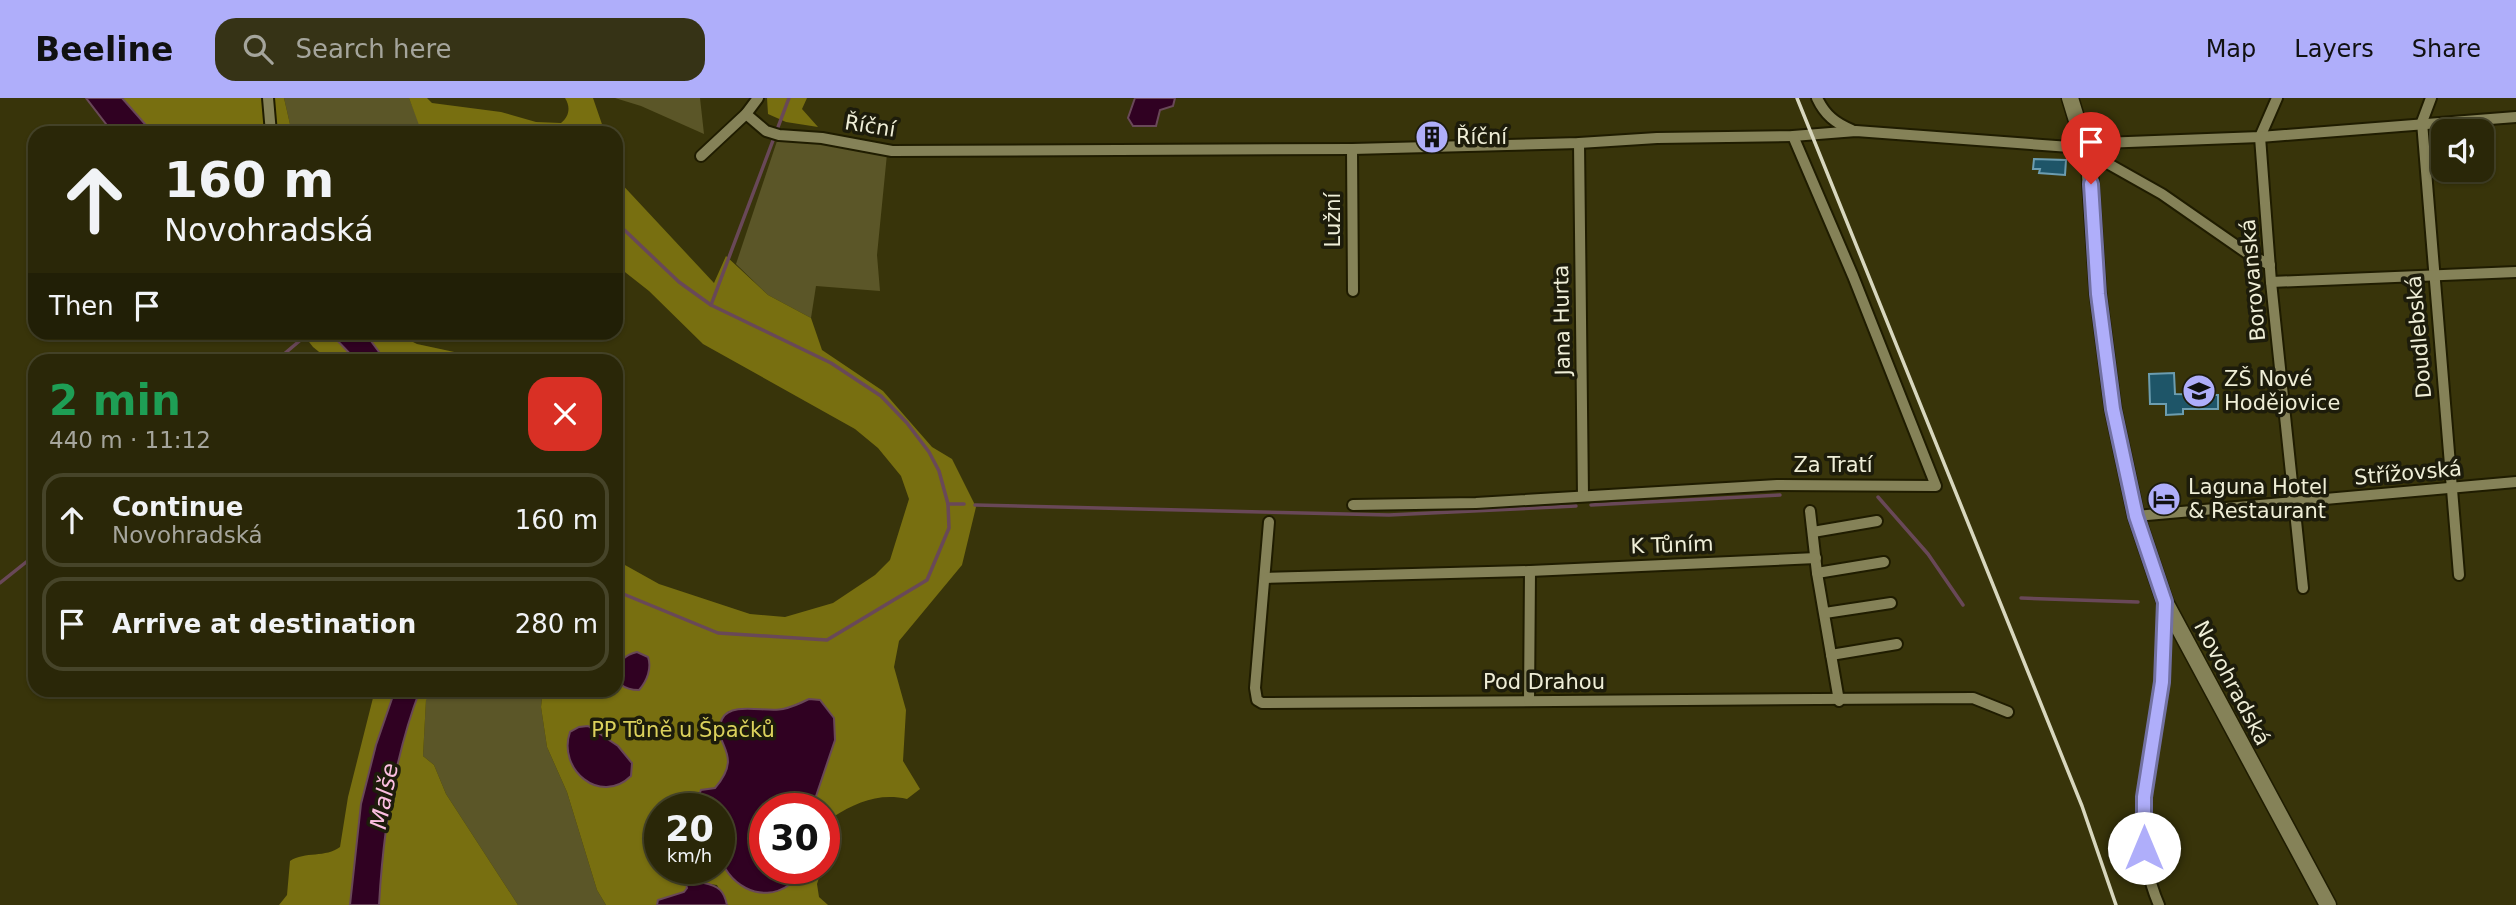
<!DOCTYPE html>
<meta charset="utf-8">
<style>
body{margin:0;font-family:"DejaVu Sans",sans-serif;background:#363316;color:#f1f3f6;height:100vh;display:flex;flex-direction:column;font-size:26px;white-space:nowrap}
*{box-sizing:border-box;margin:0}
p{font-size:23px;color:#a5a59c}
.icon{flex:none;width:38px;height:38px;fill:none;stroke:currentColor;stroke-width:2;stroke-linecap:round;stroke-linejoin:round}
.map{position:relative;flex:1;overflow:hidden}
.sheet{position:absolute;left:28px;top:256px;width:595px;height:343px;display:flex;flex-direction:column;background:#2a2708;border-radius:21px;box-shadow:0 2px 5px #0004,0 0 0 2px #464429}
.sheet>*{flex:none}
.hud{position:absolute;left:28px;top:28px;width:595px;height:214px;border-radius:21px;box-shadow:0 2px 5px #0004,0 0 0 2px #464429;background:#2a2708;color:#f1f3f6;overflow:hidden}
.buttons{position:absolute;left:2431px;top:21px;display:grid;gap:14px}
.buttons a{display:grid;place-items:center;width:63px;height:63px;border-radius:14px;background:#2a2708;box-shadow:0 2px 5px #0004,0 0 0 2px #464429;font-size:35px}
.speed{position:absolute;left:644px;top:695px;display:flex;gap:14px;font-size:35px;font-weight:700;text-align:center}
.speed>*{display:grid;place-content:center;width:91px;height:91px;border-radius:50%;background:#2a2708;box-shadow:0 2px 5px #0004,0 0 0 2px #464429;line-height:1}
.speed small{font-size:18px;font-weight:400}
.speed .limit{border:10px solid #d22;background:#fff;color:#111}
.pin{position:absolute;display:grid;place-items:center;width:60px;height:60px;color:#fff;margin:-72px -30px;border-radius:50% 50% 50% 0;rotate:-45deg;box-shadow:0 0 7px #0007}
.pin .icon{rotate:45deg}
.me{position:absolute;width:77px;margin:-38px;rotate:0deg;stroke-linejoin:round;filter:drop-shadow(0 0 5px #0008)}
.turn{display:flex;align-items:center;gap:24px;height:147px;padding:0 21px;font-size:32px}
.turn .icon{width:91px;height:91px;stroke-width:2.5}
.turn b{display:block;font-size:49px;line-height:60px}
.then{display:flex;align-items:center;height:66px;padding:0 21px;background:#0003;gap:14px;font-size:26px}
.round{display:grid;place-items:center;flex:none;width:74px;height:74px;border-radius:21px;background:#363316}
.summary{display:flex;align-items:center;justify-content:space-between;height:119px;padding:0 21px}
h1{font-size:42px;font-weight:700;line-height:52px;color:#1e9e55}
ul{padding:0;list-style:none}
li{display:flex;align-items:center;gap:21px;height:94px;margin:0 14px 10px;padding:0 7px;border:4px solid #464429;border-radius:21px}
li div{flex:1}
li b{display:block;font-size:26px}
li em{font-style:normal}
header{display:flex;align-items:center;gap:42px;box-sizing:border-box;height:98px;padding:0 35px;background:#afaefa;color:#111}
header strong{font-size:33px}
nav{display:flex;gap:38px;margin-inline-start:auto;font-size:24px}
.search{width:490px;height:63px;background:#363316;display:flex;align-items:center;gap:18px;box-sizing:border-box;padding:0 24px;border-radius:21px;color:#a5a59c;font-size:26px}
.map>svg:first-child{display:block}
</style>
<header>
<strong>Beeline</strong>
<div class="search"><svg class="icon" aria-label="search" viewBox="0 0 24 24"><circle cx="10" cy="10" r="6"/><path d="M15 15l6 6"/></svg>Search here</div>
<nav><a>Map</a><a>Layers</a><a>Share</a></nav>
</header>
<div class="map">
<svg width="2516" height="807" viewBox="0 0 2516 807">
<rect width="100%" height="100%" fill="#38340a"/>
<g fill="#5b5628">
<polygon points="284,0 409,0 420,27 399,35 292,35"/>
<polygon points="615,0 700,0 704,36 641,8"/>
<polygon points="777,43 828,46 887,56 877,157 880,193 816,188 811,220 768,197 736,166"/>
<polygon points="433,592 543,592 541,609 547,649 567,694 597,792 606,807 518,807 446,696 434,667 423,658 426,601"/>
</g>
<g fill="#786f10">
<polygon points="122,0 284,0 292,35 153,35"/>
<path d="M 409,0 L 427,0 L 432,5 L 501,14 L 536,24 L 561,25 C 569,19 571,9 565,0 L 593,0 L 605,35 L 399,35 L 419,27 Z"/>
<polygon points="767,0 807,0 802,11 818,29 786,24 768,16"/>
<path d="M 616,76 L 617,81 L 714,185 L 726,158 L 768,197 L 811,220 L 822,252 L 883,293 L 932,349 L 952,361 L 976,409 L 962,467 L 899,543 L 894,569 L 906,612 L 903,663 L 920,691 L 907,701 C 879,695 857,704 833,719 L 824,754 L 824,710 L 812,710 L 835,642 L 809,601 L 784,611 L 729,613 L 724,617 L 720,640 C 721,645 727,648 728,653 C 735,676 713,692 697,702 L 700,710 L 660,710 L 660,770 L 719,770 L 719,755 L 730,777 L 776,794 L 790,787 L 803,770 L 822,770 L 817,786 L 819,799 L 828,807 L 727,807 L 717,787 L 704,785 L 699,774 L 684,794 L 658,802 L 657,807 L 606,807 L 597,792 L 567,694 L 547,649 L 541,609 L 543,592 L 616,592 L 616,578 L 619,586 L 618,568 L 616,578 L 616,462 L 659,486 L 750,516 L 785,519 L 833,505 L 875,477 L 890,462 L 909,401 L 901,378 L 878,350 L 855,331 L 703,246 L 649,193 L 616,167 Z"/>
<polygon points="302,235 330,235 356,262 329,262 313,249"/>
<polygon points="365,235 395,235 417,246 459,255 463,262 385,262"/>
<path d="M 375,592 L 395,592 L 376,647 L 361,706 L 350,807 L 279,807 L 287,797 L 290,763 C 305,753 326,760 340,749 L 348,699 Z"/>
<path d="M 420,592 L 433,592 L 426,602 L 423,658 L 434,667 L 446,696 L 518,807 L 379,807 C 383,735 394,659 420,592 Z"/>
</g>
<g fill="#300122" stroke="#694858" stroke-width="2">
<polygon points="86,0 122,0 153,35 113,35"/>
<polygon points="1135,0 1175,0 1173,8 1160,12 1156,28 1133,28 1128,20"/>
<polygon points="330,235 365,235 385,262 356,262"/>
<path d="M 637,554 L 648,559 C 652,570 647,583 639,592 C 606,592 612,559 637,554 Z"/>
<path d="M 395,592 L 420,592 C 394,659 383,735 379,807 L 350,807 L 361,706 L 376,647 Z"/>
<path d="M 809,601 L 820,602 L 834,620 L 835,642 L 812,710 L 765,710 L 765,770 L 803,770 C 798,775 794,783 789,787 C 761,807 725,786 719,754 C 717,741 719,724 719,710 L 700,710 L 697,702 L 701,692 L 715,690 C 746,654 710,647 722,621 C 731,603 767,615 783,611 C 792,609 801,605 809,601 Z"/>
<path d="M 588,628 L 618,648 L 632,665 L 631,678 C 600,708 557,671 570,634 L 579,629 Z"/>
<path d="M 687,771 C 698,770 700,776 704,785 C 719,788 724,793 727,807 L 657,807 L 658,802 L 684,794 L 687,790 L 683,776 Z"/>
</g>
<g fill="none" stroke-linecap="round" stroke-linejoin="round">
<g stroke="#694858" stroke-width="3.5">
<polyline points="616,124 679,184 711,207 789,0"/>
<polyline points="277,262 310,234"/>
<polyline points="1878,399 1928,456 1963,507"/>
<polyline points="948,406 964,406"/>
<polyline points="975,407 1389,417 1576,408"/>
<polyline points="1591,407 1780,397"/>
<polyline points="0,485 35,457"/>
<polyline points="616,493 718,535 827,542 927,482 949,430 948,406 939,373 929,354 907,325 881,298 831,265 711,207"/>
<polyline points="2021,500 2138,504"/>
</g>
</g>
<g fill="#1e5568" stroke="#6c9db0" stroke-width="2">
<polygon points="2034,61 2066,62 2065,77 2039,75 2040,71 2033,71"/>
<polygon points="2174,275 2175,296 2218,297 2218,311 2183,311 2183,316 2166,317 2166,306 2150,306 2149,276"/>
</g>
<g fill="none" stroke-linecap="round" stroke-linejoin="round">
<defs>
<g id="street">
<polyline points="268,0 271,35"/>
<path d="M 1817,0 C 1825,17 1835,25 1852,32"/>
<polyline points="2277,0 2260,39 2271,184 2303,490"/>
<polyline points="2431,0 2422,24 2459,477"/>
<polyline points="746,16 766,33 779,37 822,40 892,53 1352,51 1579,45 1657,40 1793,38 1856,33 2070,49 2102,45 2260,39 2516,19"/>
<polyline points="1579,45 1583,398"/>
<polyline points="1352,51 1353,193"/>
<polyline points="701,58 746,16 758,0"/>
<polyline points="2107,65 2162,96 2247,155 2270,167"/>
<polyline points="2271,184 2516,174"/>
<polyline points="1353,407 1476,405 1777,387 1936,388 1853,178 1793,38"/>
<polyline points="1810,413 1817,475 1839,603"/>
<polyline points="2136,418 2516,384"/>
<polyline points="1269,424 1255,590 1257,602 1262,605 1973,600 2008,614"/>
<polyline points="1813,434 1877,423"/>
<polyline points="1817,475 1884,464"/>
<polyline points="1265,480 1530,473 1816,460"/>
<polyline points="1825,515 1891,505"/>
<polyline points="1831,557 1897,546"/>
<polyline points="1529,603 1530,473"/>
<path d="M 2159,807 C 2128,737 2152,660 2162,588 C 2166,561 2164,533 2165,507"/>
</g>
<polyline id="secondary" points="2070,0 2089,62 2098,196 2113,311 2136,418 2165,504 2328,807"/>
</defs>
<use href="#street" stroke="#1f1c00" stroke-width="14"/>
<use href="#secondary" stroke="#1f1c00" stroke-width="19"/>
<use href="#street" stroke="#858258" stroke-width="10"/>
<use href="#secondary" stroke="#858258" stroke-width="16"/>
<polyline stroke="#d8d7be" stroke-width="3.5" points="1797,0 2082,708 2116,807"/>
</g>
<g fill="none" stroke-linecap="round" stroke-linejoin="round">
<defs>
<polyline id="route" points="2091,86 2098,196 2113,311 2136,418 2165,504 2162,584 2144,699 2144,750"/>
</defs>
<use href="#route" stroke="#7271a2" stroke-width="18"/>
<use href="#route" stroke="#afaefa" stroke-width="12"/>
</g>
<defs>
<symbol id="building-disc" viewBox="-11 -11 22 22"><circle r="9.5" fill="#afaefa" stroke="#1d1c0b"/><path d="M-4-6H4V6H1V3H-1V6H-4ZM-2.5-4.3h1.7v1.8h-1.7ZM.8-4.3h1.7v1.8H.8ZM-2.5-1h1.7V.8h-1.7ZM.8-1h1.7V.8H.8Z" fill="#111"/></symbol>
<symbol id="school-disc" viewBox="-11 -11 22 22"><circle r="9.5" fill="#afaefa" stroke="#1d1c0b"/><path d="M0-5L7-2L0 1L-7-2ZM-4 1L0 2.5L4 1V4Q0 6-4 4Z" fill="#111"/></symbol>
<symbol id="hotel-disc" viewBox="-11 -11 22 22"><circle r="9.5" fill="#afaefa" stroke="#1d1c0b"/><path d="M-6-4.5h1.5V1H6V5H4.5V3h-9V5H-6ZM-4 0a1.8 1.8 0 1 1 3.6 0ZM.5 0V-2.5h3Q6-2.5 6 0Z" fill="#111"/></symbol>
</defs>
<g fill-rule="evenodd">
<use href="#building-disc" x="1413" y="20" width="38" height="38"/>
<use href="#school-disc" x="2180" y="274" width="38" height="38"/>
<use href="#hotel-disc" x="2145" y="382" width="38" height="38"/>
</g>
<g text-anchor="middle" dominant-baseline="central" stroke-width="7" stroke-linejoin="round" paint-order="stroke">
<g font-size="21" fill="#efeed7" stroke="#1d1c0b">
<text transform="translate(870 28) rotate(9)">Říční</text>
<text transform="translate(1333 122) rotate(-90)">Lužní</text>
<text transform="translate(2253 182) rotate(-95)">Borovanská</text>
<text transform="translate(1562 222) rotate(-91)">Jana Hurta</text>
<text transform="translate(2419 239) rotate(-95)">Doudlebská</text>
<text x="1833" y="367">Za Tratí</text>
<text transform="translate(2408 375) rotate(-5)">Střížovská</text>
<text transform="translate(1672 447) rotate(-2)">K Tůním</text>
<text x="1544" y="584">Pod Drahou</text>
<text transform="translate(2232 585) rotate(62)">Novohradská</text>
</g>
<g font-size="21" fill="#efeed7" stroke="#1d1c0b" text-anchor="start">
<text x="1456" y="39">Říční</text>
<text x="2224" y="281">ZŠ Nové<tspan x="2224" dy="24">Hodějovice</tspan></text>
<text x="2188" y="389">Laguna Hotel<tspan x="2188" dy="24">&amp; Restaurant</tspan></text>
</g>
<g font-size="21" fill="#dbd15c" stroke="#1d1c0b">
<text x="683" y="632">PP Tůně u Špačků</text>
</g>
<g font-size="23" font-style="italic" fill="#fbbee0" stroke="#1d1c0b">
<text transform="translate(384 698) rotate(-79)">Malše</text>
</g>
</g>
</svg>
<div class="buttons">
<a><svg class="icon" aria-label="sound" viewBox="0 0 24 24"><path d="M4 9h4l5-4v14l-5-4H4zM17 9q2 3 0 6"/></svg></a>
</div>
<div class="speed"><div>20<small>km/h</small></div><div class="limit">30</div></div>
<div class="pin" style="left:2091px;top:86px;background:#d93025"><svg class="icon" aria-label="arrive" viewBox="0 0 24 24"><path d="M6 21V4h12l-3 4 3 4H6"/></svg></div>
<svg class="me" style="left:2144px;top:750px" viewBox="-20 -20 40 40"><circle r="19" fill="#fff"/><path d="M0-13L10 11 0 6-10 11z" fill="#afaefa"/></svg>
<div class="hud">
<div class="turn"><svg class="icon" aria-label="ahead" viewBox="0 0 24 24"><path d="M12 20V5M6 11l6-6 6 6"/></svg><div><b>160 m</b>Novohradská</div></div>
<div class="then">Then<svg class="icon" aria-label="arrive" viewBox="0 0 24 24"><path d="M6 21V4h12l-3 4 3 4H6"/></svg></div>
</div>
<section class="sheet">
<div class="summary"><div><h1>2 min</h1><p>440 m · 11:12</p></div><a class="round" style="background:#d93025;color:#fff"><svg class="icon" aria-label="close" viewBox="0 0 24 24"><path d="M6 6l12 12M18 6L6 18"/></svg></a></div>
<ul>
<li><svg class="icon" aria-label="ahead" viewBox="0 0 24 24"><path d="M12 20V5M6 11l6-6 6 6"/></svg><div><b>Continue</b><p>Novohradská</p></div><em>160 m</em></li>
<li><svg class="icon" aria-label="arrive" viewBox="0 0 24 24"><path d="M6 21V4h12l-3 4 3 4H6"/></svg><div><b>Arrive at destination</b></div><em>280 m</em></li>
</ul>
</section>
</div>
